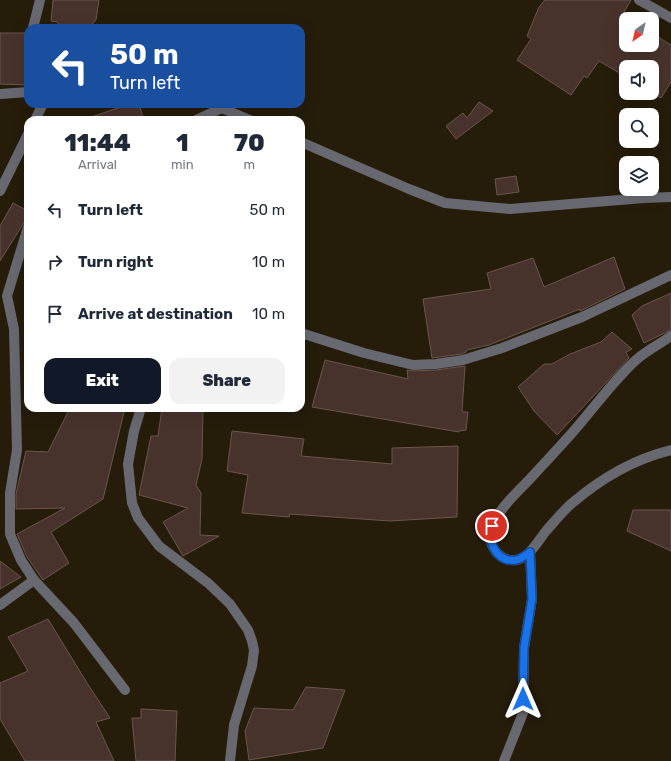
<!DOCTYPE html>
<style>
body{margin:0;font-family:Rubik,sans-serif;background:#f2f2f3;color:#1f2937;height:100vh;display:flex;flex-direction:column;font-size:15px;white-space:nowrap}
*{box-sizing:border-box;margin:0}
p{font-size:13px;color:#747a83}
.icon{flex:none;width:22px;height:22px;fill:none;stroke:currentColor;stroke-width:2;stroke-linecap:round;stroke-linejoin:round}
.map{position:relative;flex:1;overflow:hidden}
.side{position:absolute;left:24px;top:116px;width:281px;height:296px;display:flex;flex-direction:column;background:#fff;border-radius:12px;box-shadow:0 4px 16px #0002}
.side>*{flex:none}
.hud{position:absolute;left:24px;top:24px;width:281px;height:84px;border-radius:12px;box-shadow:0 4px 16px #0002;background:#1a4fa0;color:#fff;overflow:hidden}
.needle{width:26px;rotate:214deg}
.buttons{position:absolute;left:619px;top:12px;display:grid;gap:8px}
.buttons a{display:grid;place-items:center;width:40px;height:40px;border-radius:8px;background:#fff;box-shadow:0 4px 16px #0002;font-size:20px}
.pin{position:absolute;display:grid;place-items:center;width:34px;height:34px;color:#fff;margin:-17px;border:2px solid #fff;border-radius:50%;box-shadow:0 1px 4px #0007}
.me{position:absolute;width:44px;margin:-22px;rotate:0deg;stroke-linejoin:round;filter:drop-shadow(0 0 3px #0008)}
.turn{display:flex;align-items:center;gap:14px;height:84px;padding:0 20px;font-size:18px}
.turn .icon{width:52px;height:52px;stroke-width:2.5}
.turn b{display:block;font-size:28px;line-height:34px}
.eta{display:flex;justify-content:space-evenly;align-items:center;height:68px;text-align:center}
.eta b{font-size:24px;font-weight:800;line-height:28px}
.primary-button{display:flex;gap:8px;margin-top:auto;padding:8px 20px}
.primary-button a{flex:1;height:46px;border-radius:12px;background:#111827;color:#fff;font-size:16px;font-weight:800;line-height:46px;text-align:center}
.primary-button a+a{background:#f2f2f3;color:#1f2937}
ul{padding:0;list-style:none}
li{display:flex;align-items:center;gap:12px;height:52px;padding:0 20px}
li div{flex:1}
li b{display:block;font-size:15px}
li em{font-style:normal}
.map>svg:first-child{display:block}
</style>
<div class="map">
<svg width="671" height="761" viewBox="0 0 671 761">
<rect width="100%" height="100%" fill="#251c0a"/>
<g fill="#48332c" stroke="#6b554d">
<polygon points="53,0 99,0 96,20 93,23 92,28 58,28 58,22 51,21"/>
<polygon points="545,0 631,0 623,14 631,19 626,19 626,45 652,45 652,33 671,45 671,82 661,98 652,93 652,67 626,67 626,77 599,61 587,78 584,76 571,95 517,60 531,39 527,36 539,7"/>
<polygon points="0,33 26,33 27,85 0,84"/>
<polygon points="479,102 493,111 456,139 446,126 463,113 467,118"/>
<polygon points="130,104 139,104 144,120 91,120 91,117"/>
<polygon points="516,176 519,192 497,195 495,179"/>
<polygon points="13,203 28,211 28,216 0,261 0,226"/>
<polygon points="614,257 625,289 580,311 580,309 489,345 467,350 466,352 462,354 432,358 423,299 491,289 487,273 533,258 544,287"/>
<polygon points="671,293 671,330 644,343 632,315 642,306"/>
<polygon points="612,332 632,349 626,352 629,358 557,435 534,411 518,387 544,364 552,364 570,354 601,342"/>
<polygon points="325,360 408,379 407,370 413,371 436,370 465,366 462,412 468,412 466,430 459,431 459,432 312,407"/>
<polygon points="70,408 125,408 103,499 51,532 69,563 43,580 27,557 17,534 65,508 16,509 16,494 26,451 48,452"/>
<polygon points="162,408 203,408 202,459 196,485 201,493 200,535 219,536 183,556 163,522 188,508 139,495 151,436 158,436"/>
<polygon points="232,431 304,439 301,456 392,464 392,448 458,446 457,517 390,521 290,514 289,517 242,513 248,475 227,471"/>
<polygon points="633,510 671,510 671,551 627,531"/>
<polygon points="0,561 21,577 0,589"/>
<polygon points="48,619 87,683 110,718 96,722 114,761 25,761 0,719 0,683 28,671 8,637"/>
<polygon points="306,687 345,690 323,748 249,760 245,731 254,708 293,710"/>
<polygon points="141,709 177,711 175,761 136,761 132,718 141,718"/>
</g>
<g fill="none" stroke-linecap="round" stroke-linejoin="round">
<g stroke="#686871" stroke-width="10">
<polyline points="639,0 671,18"/>
<polyline points="33,28 40,0"/>
<polyline points="0,94 28,92"/>
<polyline points="212,104 250,120"/>
<polyline points="35,120 43,104"/>
<polyline points="196,120 222,108"/>
<polyline points="301,142 409,189 445,203 510,209 644,198 671,197"/>
<polyline points="0,191 28,134"/>
<polyline points="28,227 7,296 14,329 17,450 10,493 10,534 21,560 34,580 74,623 125,690"/>
<polyline points="301,333 364,353 413,365 436,364 463,360 502,348 582,317 671,275"/>
<path d="M 671,336 C 660,344 646,351 636,360 C 614,380 597,404 578,426 C 562,445 545,462 529,480 C 515,494 499,509 491,528 C 488,536 491,546 497,553 C 502,558 509,561 516,560 C 530,557 538,541 546,531 C 554,522 562,512 571,504 C 600,479 634,459 671,450"/>
<polyline points="141,408 134,431 128,464 132,503 138,518 159,546 208,583 230,604 248,630 252,641 254,650 252,666 234,725 230,761"/>
<polyline points="0,605 34,580"/>
<polyline points="504,761 523,713 524,648 532,599 530,552"/>
</g>
</g>
<g fill="none" stroke-linecap="round" stroke-linejoin="round">
<defs>
<path id="route" d="M 492,526 C 487,542 497,563 516,560 C 521,559 526,555 530,552 L 532,599 L 524,648 L 523,699"/>
</defs>
<use href="#route" stroke="#114b97" stroke-width="10"/>
<use href="#route" stroke="#1a73e8" stroke-width="7"/>
</g>
</svg>
<div class="buttons">
<a><svg class="needle" viewBox="-14 -14 28 28"><path d="M0-13l5 13h-10z" fill="#e53935"/><path d="M0 13l5-13h-10z" fill="#747a83"/></svg></a>
<a><svg class="icon" aria-label="sound" viewBox="0 0 24 24"><path d="M4 9h4l5-4v14l-5-4H4zM17 9q2 3 0 6"/></svg></a>
<a><svg class="icon" aria-label="search" viewBox="0 0 24 24"><circle cx="10" cy="10" r="6"/><path d="M15 15l6 6"/></svg></a>
<a><svg class="icon" aria-label="layers" viewBox="0 0 24 24"><path d="M12 4l9 5-9 5-9-5zM3 14l9 5 9-5"/></svg></a>
</div>
<div class="pin" style="left:492px;top:526px;background:#d93025"><svg class="icon" aria-label="arrive" viewBox="0 0 24 24"><path d="M6 21V4h12l-3 4 3 4H6"/></svg></div>
<svg class="me" style="left:523px;top:699px" viewBox="-20 -20 40 40"><path d="M0-17L14 15 0 8-14 15z" fill="#1a73e8" stroke="#fff" stroke-width="4"/></svg>
<div class="hud">
<div class="turn"><svg class="icon" aria-label="left" viewBox="0 0 24 24"><path d="M17 20v-9H6M10 6l-5 5 5 5"/></svg><div><b>50 m</b>Turn left</div></div>
</div>
<section class="side">
<div class="eta">
<div><b>11:44</b><p>Arrival</p></div>
<div><b>1</b><p>min</p></div>
<div><b>70</b><p>m</p></div>
</div>
<ul>
<li><svg class="icon" aria-label="left" viewBox="0 0 24 24"><path d="M17 20v-9H6M10 6l-5 5 5 5"/></svg><div><b>Turn left</b></div><em>50 m</em></li>
<li><svg class="icon" aria-label="right" viewBox="0 0 24 24"><path d="M7 20v-9h11M14 6l5 5-5 5"/></svg><div><b>Turn right</b></div><em>10 m</em></li>
<li><svg class="icon" aria-label="arrive" viewBox="0 0 24 24"><path d="M6 21V4h12l-3 4 3 4H6"/></svg><div><b>Arrive at destination</b></div><em>10 m</em></li>
</ul>
<div class="primary-button"><a>Exit</a><a>Share</a></div>
</section>
</div>
